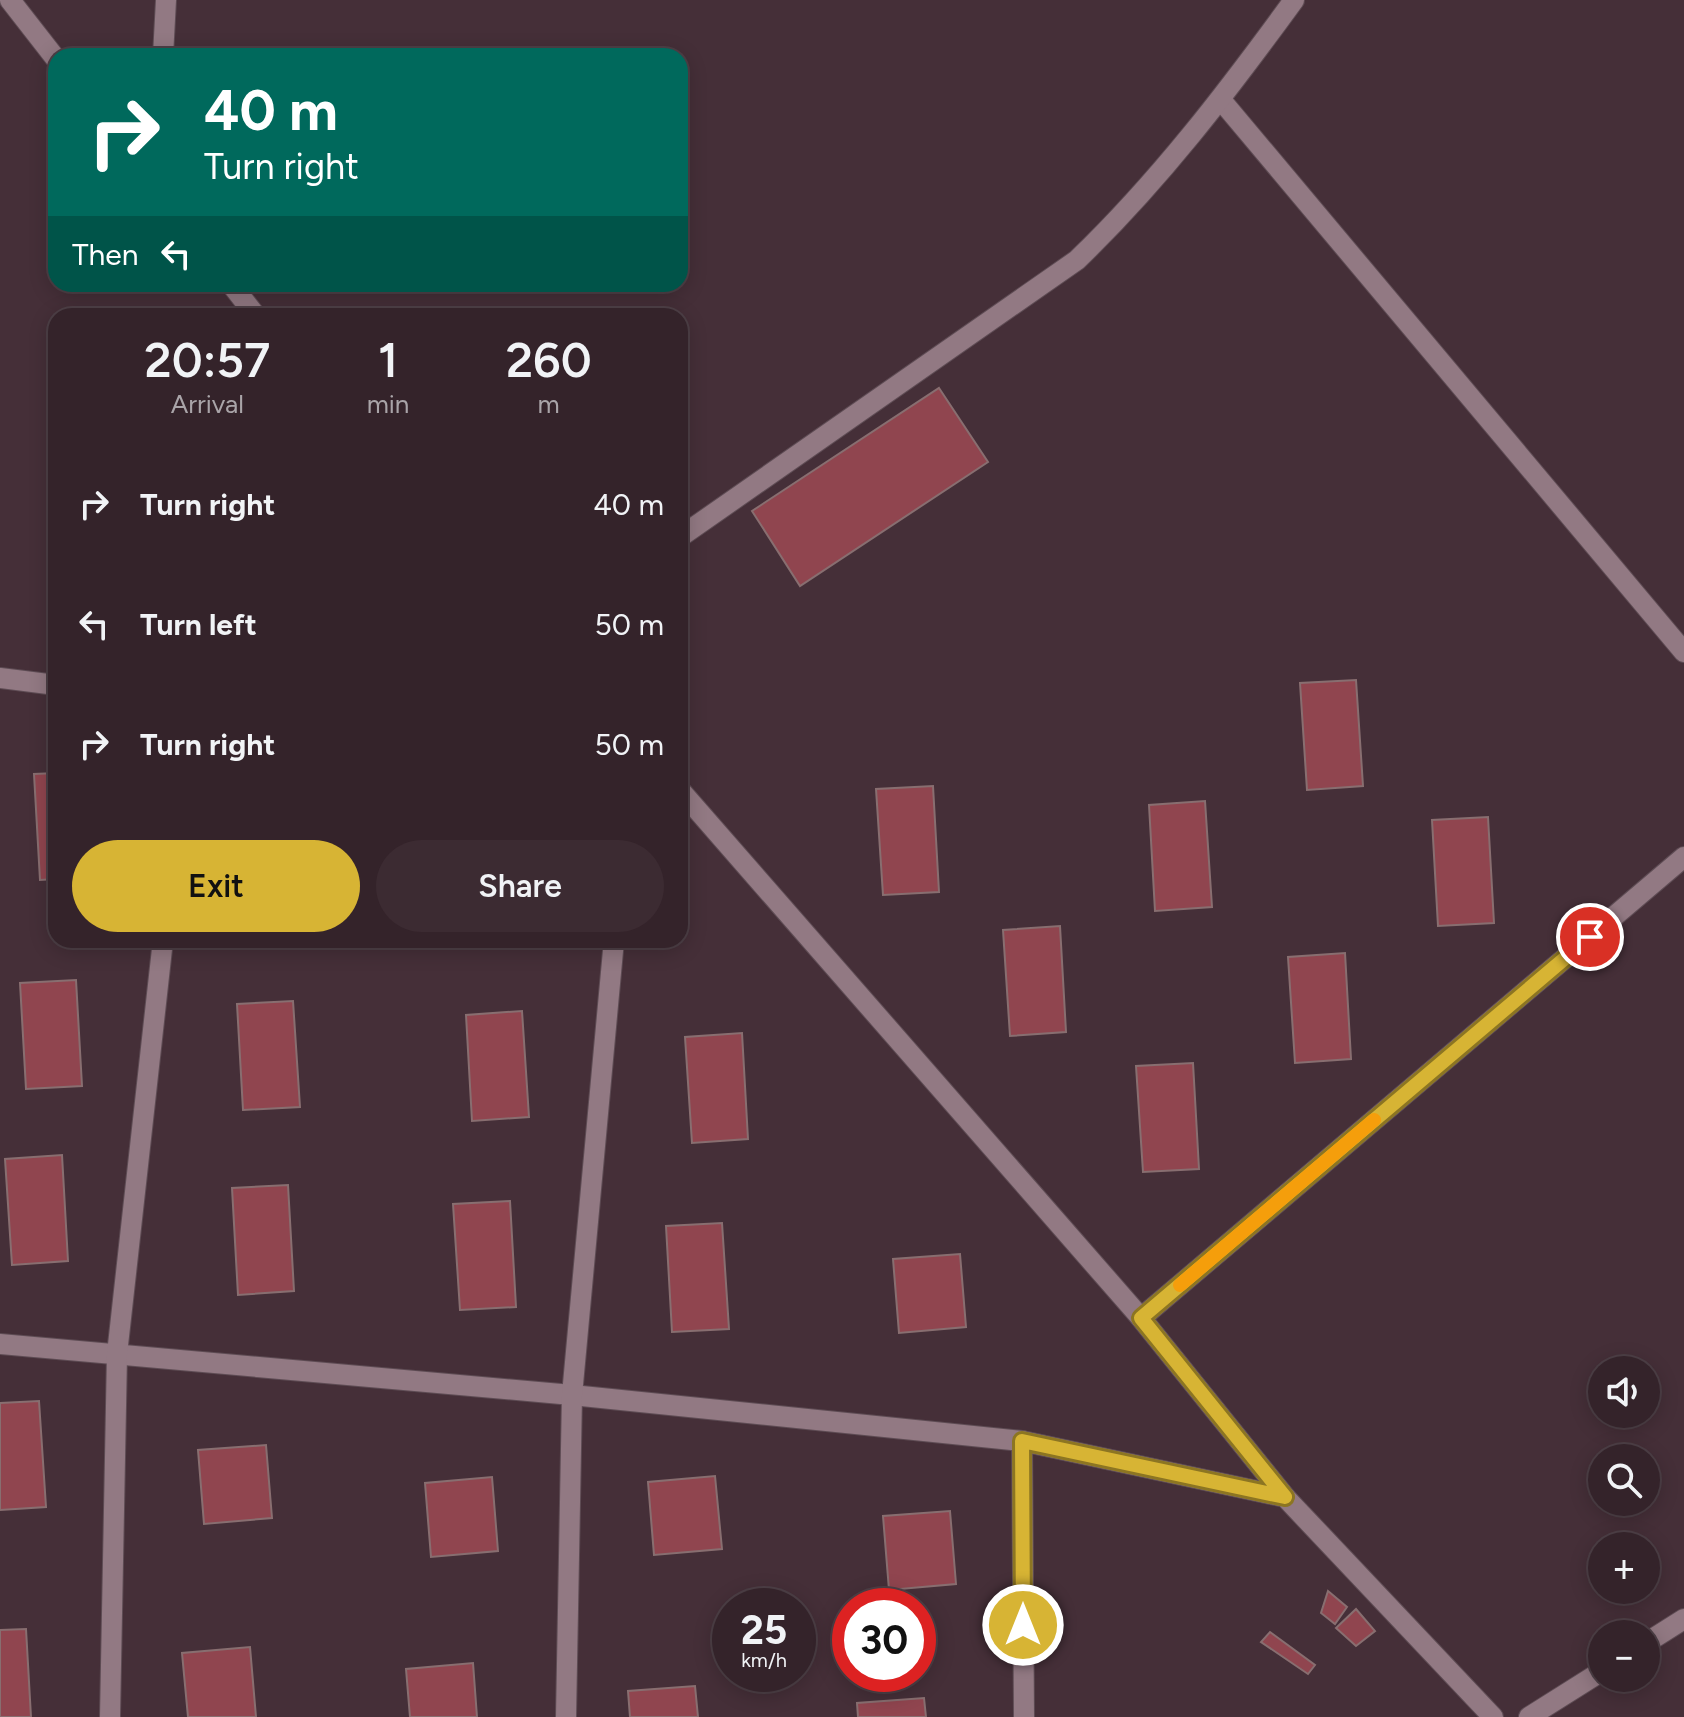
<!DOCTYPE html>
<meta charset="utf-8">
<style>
body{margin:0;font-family:Figtree,sans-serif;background:#3c2b32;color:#f1f3f6;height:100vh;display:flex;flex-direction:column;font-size:30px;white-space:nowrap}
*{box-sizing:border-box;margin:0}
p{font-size:26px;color:#a9a4a8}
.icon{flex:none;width:44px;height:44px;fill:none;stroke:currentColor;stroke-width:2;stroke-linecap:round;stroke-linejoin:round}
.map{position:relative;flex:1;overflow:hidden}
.panel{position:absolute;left:48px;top:308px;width:640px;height:640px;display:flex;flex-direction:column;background:#34232a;border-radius:24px;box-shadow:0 4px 20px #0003,0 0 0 2px #4e4047}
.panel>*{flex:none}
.banner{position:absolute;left:48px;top:48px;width:640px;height:244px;border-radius:24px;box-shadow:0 4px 20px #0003,0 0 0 2px #4e4047;background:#00695c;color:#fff;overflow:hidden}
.tools{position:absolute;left:1588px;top:1356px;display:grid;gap:16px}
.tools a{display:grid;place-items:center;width:72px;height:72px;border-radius:50%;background:#34232a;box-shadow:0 4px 20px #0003,0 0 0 2px #4e4047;font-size:40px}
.speed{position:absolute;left:712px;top:1588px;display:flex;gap:16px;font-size:40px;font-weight:700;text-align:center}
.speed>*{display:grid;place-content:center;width:104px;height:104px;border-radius:50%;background:#34232a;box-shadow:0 4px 20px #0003,0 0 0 2px #4e4047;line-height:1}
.speed small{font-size:20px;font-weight:400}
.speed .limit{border:12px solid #d22;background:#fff;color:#111}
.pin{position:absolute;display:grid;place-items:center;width:68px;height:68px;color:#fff;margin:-34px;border:4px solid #fff;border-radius:50%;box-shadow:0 2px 8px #0007}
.me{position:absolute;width:88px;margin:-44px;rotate:0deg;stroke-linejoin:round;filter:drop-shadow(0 0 6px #0008)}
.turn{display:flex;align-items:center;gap:28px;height:168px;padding:0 24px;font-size:36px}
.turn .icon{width:104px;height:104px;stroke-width:2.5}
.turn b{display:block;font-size:56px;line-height:68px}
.then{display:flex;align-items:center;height:76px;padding:0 24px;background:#0003;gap:16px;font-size:30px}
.eta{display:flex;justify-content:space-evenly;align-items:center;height:136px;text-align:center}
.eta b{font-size:48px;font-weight:600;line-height:56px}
.primary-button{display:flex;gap:16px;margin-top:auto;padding:16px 24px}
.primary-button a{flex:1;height:92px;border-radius:48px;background:#d7b434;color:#111;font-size:32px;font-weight:600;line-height:92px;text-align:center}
.primary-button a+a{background:#3c2b32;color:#f1f3f6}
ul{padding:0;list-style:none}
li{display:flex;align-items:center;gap:24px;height:120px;padding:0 24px}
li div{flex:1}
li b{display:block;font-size:30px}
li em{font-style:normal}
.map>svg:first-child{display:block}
</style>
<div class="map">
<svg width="1684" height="1717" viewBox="0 0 1684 1717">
<rect width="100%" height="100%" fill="#452f38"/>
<g fill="#90454f" stroke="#886e70" stroke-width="2">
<polygon points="939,388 988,462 800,586 752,511"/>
<polygon points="1356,680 1363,786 1307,790 1300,683"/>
<polygon points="56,773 56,879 40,880 34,774"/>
<polygon points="933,786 939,892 883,895 876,789"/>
<polygon points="1205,801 1212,907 1155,911 1149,805"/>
<polygon points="1488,817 1494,923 1438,926 1432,820"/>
<polygon points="1060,926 1066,1032 1010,1036 1003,930"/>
<polygon points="1345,953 1351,1059 1295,1063 1288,957"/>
<polygon points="76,980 82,1086 26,1089 20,983"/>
<polygon points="293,1001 300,1107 243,1110 237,1004"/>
<polygon points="522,1011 529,1117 472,1121 466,1015"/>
<polygon points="742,1033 748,1139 692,1143 685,1037"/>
<polygon points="1193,1063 1199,1169 1143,1172 1136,1066"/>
<polygon points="62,1155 68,1261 12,1265 5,1159"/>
<polygon points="288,1185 294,1291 238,1295 232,1188"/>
<polygon points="510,1201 516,1307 460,1310 453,1204"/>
<polygon points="722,1223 729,1329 672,1332 666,1226"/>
<polygon points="960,1254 966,1327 899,1333 893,1259"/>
<polygon points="39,1401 46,1507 0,1510 0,1403"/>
<polygon points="266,1445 272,1518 204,1524 198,1450"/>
<polygon points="715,1476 722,1549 654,1555 648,1482"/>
<polygon points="492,1477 498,1551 431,1557 425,1483"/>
<polygon points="950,1511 956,1584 889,1590 883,1516"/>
<polygon points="1328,1591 1347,1607 1335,1624 1321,1613"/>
<polygon points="1356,1609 1375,1631 1356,1646 1336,1628"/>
<polygon points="26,1629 31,1717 0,1717 0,1630"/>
<polygon points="1270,1632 1315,1665 1308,1674 1261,1642"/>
<polygon points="250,1647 256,1717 188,1717 182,1653"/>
<polygon points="473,1663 477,1717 410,1717 406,1669"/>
<polygon points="695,1686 698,1717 630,1717 628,1691"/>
<polygon points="924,1698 926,1717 858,1717 857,1703"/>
</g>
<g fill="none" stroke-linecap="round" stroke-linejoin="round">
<defs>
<g id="minor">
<polyline points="10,0 56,59"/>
<polyline points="163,56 166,0"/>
<polyline points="1221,100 1684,652"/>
<polyline points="231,284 256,316"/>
<path d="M 680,537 L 1077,260 C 1159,181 1227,92 1294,0"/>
<polyline points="0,678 56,685"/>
<polyline points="680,790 1141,1318 1285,1497"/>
<polyline points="1141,1318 1684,857"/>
<polyline points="0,1344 572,1395 1022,1441 1285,1497 1493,1717"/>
<polyline points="1022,1441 1024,1717"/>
<polyline points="1646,1643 1684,1619"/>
<polyline points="110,1717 117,1354 163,940"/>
<polyline points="566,1717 572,1395 614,940"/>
<polyline points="1529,1717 1602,1671"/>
</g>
</defs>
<use href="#minor" stroke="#5e4c54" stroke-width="22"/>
<use href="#minor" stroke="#927983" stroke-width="20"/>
</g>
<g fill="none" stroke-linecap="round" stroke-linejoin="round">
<defs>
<polyline id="route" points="1023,1625 1022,1441 1285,1497 1141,1318 1590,937"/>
</defs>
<use href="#route" stroke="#8c7522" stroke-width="20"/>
<use href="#route" stroke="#d7b434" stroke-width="14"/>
<polyline stroke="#f59e0b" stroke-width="14" points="1180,1285 1374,1120"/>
</g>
</svg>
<div class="tools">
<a><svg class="icon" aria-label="sound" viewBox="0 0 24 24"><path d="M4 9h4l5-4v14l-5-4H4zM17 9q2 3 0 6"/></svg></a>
<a><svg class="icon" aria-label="search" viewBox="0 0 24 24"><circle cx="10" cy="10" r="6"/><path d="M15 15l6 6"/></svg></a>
<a>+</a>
<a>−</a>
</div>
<div class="speed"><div>25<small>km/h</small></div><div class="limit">30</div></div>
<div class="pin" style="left:1590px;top:937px;background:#d93025"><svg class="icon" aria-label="arrive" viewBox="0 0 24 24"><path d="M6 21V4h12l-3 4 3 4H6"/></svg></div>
<svg class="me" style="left:1023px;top:1625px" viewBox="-20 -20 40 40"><circle r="17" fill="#d7b434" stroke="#fff" stroke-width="3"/><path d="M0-11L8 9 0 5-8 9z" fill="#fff"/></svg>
<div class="banner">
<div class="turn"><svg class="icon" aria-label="right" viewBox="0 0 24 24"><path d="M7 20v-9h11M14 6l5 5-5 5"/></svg><div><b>40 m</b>Turn right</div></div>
<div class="then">Then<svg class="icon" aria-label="left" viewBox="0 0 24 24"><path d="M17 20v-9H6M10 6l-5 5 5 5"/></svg></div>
</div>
<section class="panel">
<div class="eta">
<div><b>20:57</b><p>Arrival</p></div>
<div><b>1</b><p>min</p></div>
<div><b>260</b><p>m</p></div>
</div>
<ul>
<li><svg class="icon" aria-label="right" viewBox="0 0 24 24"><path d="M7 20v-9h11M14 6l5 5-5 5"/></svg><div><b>Turn right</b></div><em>40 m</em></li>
<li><svg class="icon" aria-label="left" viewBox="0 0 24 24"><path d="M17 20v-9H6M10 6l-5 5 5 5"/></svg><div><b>Turn left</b></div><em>50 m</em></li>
<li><svg class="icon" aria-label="right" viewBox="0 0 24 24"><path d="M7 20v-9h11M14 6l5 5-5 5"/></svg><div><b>Turn right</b></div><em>50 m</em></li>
</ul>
<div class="primary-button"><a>Exit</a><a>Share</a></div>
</section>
</div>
